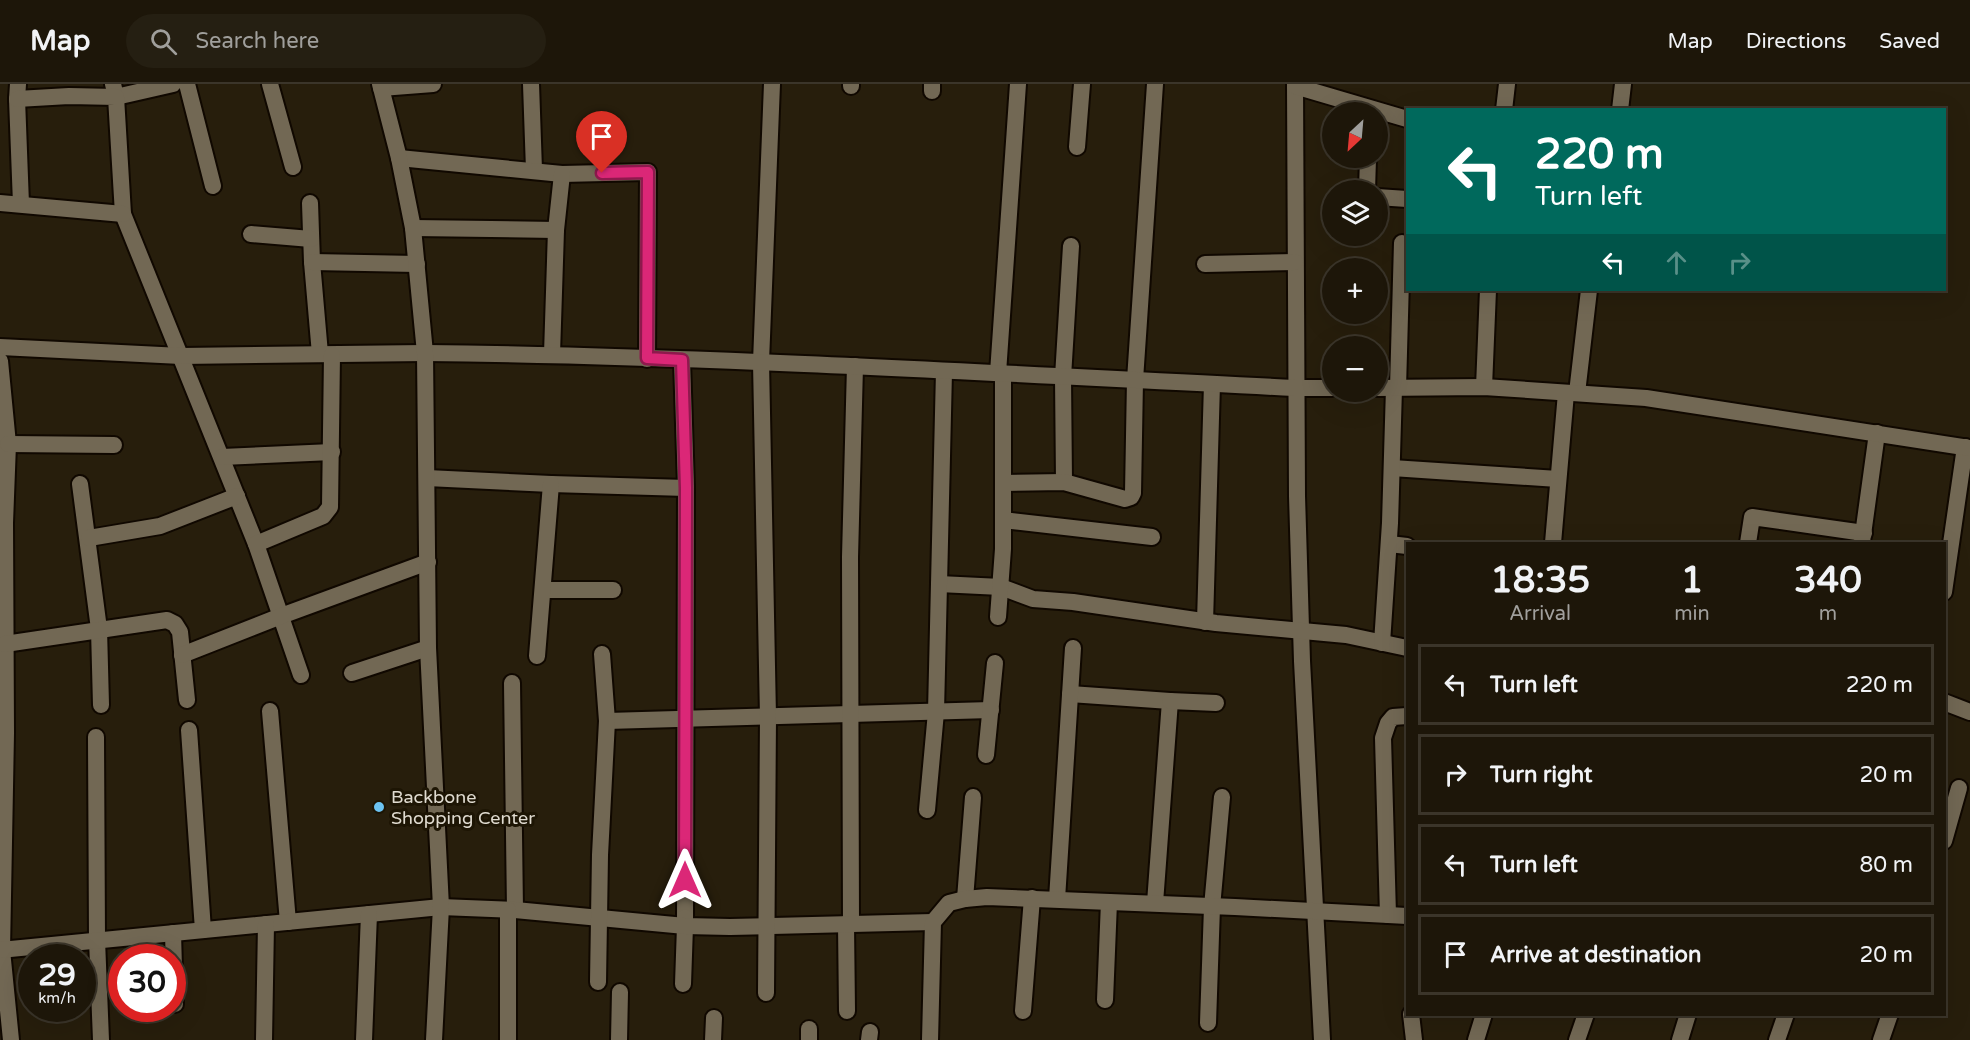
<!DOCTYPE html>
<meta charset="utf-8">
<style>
body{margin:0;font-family:"Varela Round",sans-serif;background:#251f12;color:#f1f3f6;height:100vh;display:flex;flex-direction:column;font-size:22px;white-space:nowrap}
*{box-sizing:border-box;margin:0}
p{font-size:20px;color:#a09f9c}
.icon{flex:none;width:33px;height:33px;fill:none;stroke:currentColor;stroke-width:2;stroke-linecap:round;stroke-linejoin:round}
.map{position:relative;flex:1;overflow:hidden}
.sheet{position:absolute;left:1406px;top:458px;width:540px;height:474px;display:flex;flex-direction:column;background:#1d1609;border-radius:0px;box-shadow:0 6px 24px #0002,0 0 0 2px #3b352a}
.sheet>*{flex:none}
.top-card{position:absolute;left:1406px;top:24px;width:540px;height:183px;border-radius:0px;box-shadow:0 6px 24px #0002,0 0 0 2px #3b352a;background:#00695c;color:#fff;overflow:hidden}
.needle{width:39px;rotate:206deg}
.buttons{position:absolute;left:1322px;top:18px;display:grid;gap:12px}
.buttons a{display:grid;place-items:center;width:66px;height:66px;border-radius:50%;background:#1d1609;box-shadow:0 6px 24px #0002,0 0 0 2px #3b352a;font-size:30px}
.speed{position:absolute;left:18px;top:860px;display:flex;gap:12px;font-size:30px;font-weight:700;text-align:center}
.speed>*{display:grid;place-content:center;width:78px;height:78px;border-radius:50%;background:#1d1609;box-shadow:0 6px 24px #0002,0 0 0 2px #3b352a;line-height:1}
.speed small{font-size:15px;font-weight:400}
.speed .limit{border:9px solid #d22;background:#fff;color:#111}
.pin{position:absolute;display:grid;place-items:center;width:51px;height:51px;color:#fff;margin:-62px -26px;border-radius:50% 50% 50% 0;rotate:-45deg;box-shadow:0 0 6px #0007}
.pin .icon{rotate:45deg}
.me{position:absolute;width:66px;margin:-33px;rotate:0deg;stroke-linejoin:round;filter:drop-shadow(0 0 4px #0008)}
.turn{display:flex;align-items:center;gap:21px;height:126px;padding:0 30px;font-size:27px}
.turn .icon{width:78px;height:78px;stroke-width:2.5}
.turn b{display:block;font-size:42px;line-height:51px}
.lanes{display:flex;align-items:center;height:57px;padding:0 30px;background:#0003;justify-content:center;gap:30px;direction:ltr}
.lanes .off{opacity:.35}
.eta{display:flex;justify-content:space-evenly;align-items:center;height:102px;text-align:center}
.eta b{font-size:36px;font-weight:700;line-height:42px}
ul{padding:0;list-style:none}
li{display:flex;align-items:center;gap:18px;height:81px;margin:0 12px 9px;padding:0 18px;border:3px solid #3b352a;border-radius:0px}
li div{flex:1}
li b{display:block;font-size:22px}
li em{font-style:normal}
header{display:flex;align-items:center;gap:36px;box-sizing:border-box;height:84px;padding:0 30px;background:#1d1609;border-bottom:2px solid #3b352a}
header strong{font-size:28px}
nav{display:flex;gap:33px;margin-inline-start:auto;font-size:21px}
.search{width:420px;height:54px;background:#251f12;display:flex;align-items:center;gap:15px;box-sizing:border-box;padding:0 21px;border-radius:33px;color:#a09f9c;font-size:22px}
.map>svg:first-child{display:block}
</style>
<header>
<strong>Map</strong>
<div class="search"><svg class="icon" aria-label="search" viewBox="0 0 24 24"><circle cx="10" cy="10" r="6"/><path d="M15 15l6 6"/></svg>Search here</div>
<nav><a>Map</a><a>Directions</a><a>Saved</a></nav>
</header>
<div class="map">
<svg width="1970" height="956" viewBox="0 0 1970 956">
<rect width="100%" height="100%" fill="#271e0c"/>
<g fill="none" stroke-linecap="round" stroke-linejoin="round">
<defs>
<g id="minor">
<polyline points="18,0 17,15 21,120"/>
<polyline points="113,0 116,13 173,0"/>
<polyline points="187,0 213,102"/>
<polyline points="270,0 293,83"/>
<polyline points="531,0 534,86"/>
<polyline points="1295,0 1297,412 1302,577 1322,956"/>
<polyline points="851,2 851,0"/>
<polyline points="1295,2 1407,35"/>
<polyline points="381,4 433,0"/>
<polyline points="932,7 932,0"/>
<polyline points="17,15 69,12 116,13 123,130 256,460 301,591"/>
<polyline points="1504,26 1507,0"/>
<polyline points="1620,26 1623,0"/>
<polyline points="1077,63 1082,0"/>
<polyline points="399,74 562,90 648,88 647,275"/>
<polyline points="1367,106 1368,74"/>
<polyline points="1377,113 1407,115"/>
<polyline points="0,119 123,130"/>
<polyline points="310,119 312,178 320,270"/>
<polyline points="413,144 556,146"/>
<polyline points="251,150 311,155"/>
<polyline points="312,178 417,180"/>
<polyline points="1205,180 1295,178"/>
<polyline points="0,263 181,272 425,269"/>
<polyline points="552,270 556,146 562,90"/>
<polyline points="682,276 686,404 685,842 683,900"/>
<polyline points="0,277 8,360 5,439 6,649 2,866 11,956"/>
<polyline points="998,289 1018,0"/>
<polyline points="1484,303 1488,206"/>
<polyline points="1398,304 1402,159"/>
<polyline points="1577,309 1589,206"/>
<polyline points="8,360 114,361"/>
<polyline points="222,373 332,368"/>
<polyline points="1392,384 1558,395"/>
<polyline points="427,394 551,400 686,404"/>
<polyline points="1064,398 1063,293 1071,162"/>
<polyline points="1003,399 1064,398 1125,415 1131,413 1133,409 1135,296 1155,0"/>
<polyline points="80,400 99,545 101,621"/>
<polyline points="1003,436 1152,453"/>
<polyline points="89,454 160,442 237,412"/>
<polyline points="1862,458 1877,349"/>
<polyline points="1553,459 1566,309"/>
<polyline points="1748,459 1752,433 1864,449"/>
<polyline points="256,460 323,432 330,423 332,271"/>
<polyline points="1389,460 1407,462"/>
<polyline points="939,500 1001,503 1033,515 1073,518 1216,539 1346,551 1407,564"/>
<polyline points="543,506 613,506"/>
<polyline points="1944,508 1965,363"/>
<polyline points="998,533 1003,465 1003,289"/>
<polyline points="1205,538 1212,300"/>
<polyline points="1382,559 1390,439 1394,304"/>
<polyline points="5,560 167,536 175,540 180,548 187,616"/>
<polyline points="182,571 281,532 428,478"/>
<polyline points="537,572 551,400"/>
<polyline points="352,589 428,564"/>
<polyline points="512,599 515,826"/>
<polyline points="1070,610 1170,617 1155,819"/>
<polyline points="1170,617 1216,619"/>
<polyline points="1944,618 1970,628"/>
<polyline points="270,627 288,838"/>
<polyline points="607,637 991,626"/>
<polyline points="189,646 203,846"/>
<polyline points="96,653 97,856 101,956"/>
<polyline points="986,671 995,579"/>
<polyline points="927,726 936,628 944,287"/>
<polyline points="1944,757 1959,704"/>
<polyline points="965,815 973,713"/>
<polyline points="1057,815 1073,564"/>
<polyline points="1388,831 1383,654 1388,639 1393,633 1407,632"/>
<polyline points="846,840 847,927"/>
<polyline points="851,840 850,473 855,282"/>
<polyline points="173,849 175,920"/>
<polyline points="0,866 441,823 515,826 685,842 730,843 933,838"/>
<polyline points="598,898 600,771 607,637 602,570"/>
<polyline points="766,909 768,633 761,278 772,0"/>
<polyline points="1105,916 1109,818"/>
<polyline points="1023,927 1032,814"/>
<polyline points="1411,930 1414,956"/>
<polyline points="1208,939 1212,823 1222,713"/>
<polyline points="264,956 266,840"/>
<polyline points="364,956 369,830"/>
<polyline points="508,956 508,826"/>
<polyline points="619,956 620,908"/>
<polyline points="713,956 714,934"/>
<polyline points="809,956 809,945"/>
<polyline points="869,956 870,948"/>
<polyline points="930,956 933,838 949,819 965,815 987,813 1235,823 1407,832"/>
<polyline points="1476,956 1484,930"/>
<polyline points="1577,956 1586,930"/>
<polyline points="1680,956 1688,930"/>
<polyline points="1777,956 1786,930"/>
<polyline points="1881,956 1890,930"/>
</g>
<g id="tertiary">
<path d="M 425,269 C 715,272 1005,290 1295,304 L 1332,304"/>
<polyline points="1377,304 1484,303 1646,314 1970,364"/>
</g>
<polyline id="secondary" points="380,0 399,74 413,144 425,269 428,564 441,823 434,956"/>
</defs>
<use href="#minor" stroke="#100800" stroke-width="20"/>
<use href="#tertiary" stroke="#100800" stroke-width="20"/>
<use href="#secondary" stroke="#100800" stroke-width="20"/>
<use href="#minor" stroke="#726854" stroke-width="16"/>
<use href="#tertiary" stroke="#726854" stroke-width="16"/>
<use href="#secondary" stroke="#726854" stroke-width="16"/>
</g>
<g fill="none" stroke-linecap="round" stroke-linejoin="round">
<defs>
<polyline id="route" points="602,89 648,88 647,274 682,276 686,404 685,796"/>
</defs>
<use href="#route" stroke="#8e194d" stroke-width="15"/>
<use href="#route" stroke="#db2777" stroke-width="10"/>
</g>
<circle fill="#6cc3f2" stroke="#1d1504" stroke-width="2" cx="379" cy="723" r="6"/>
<g text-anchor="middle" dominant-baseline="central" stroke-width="6" stroke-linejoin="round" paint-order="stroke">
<g font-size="18" fill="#e0dbd0" stroke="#1d1504" text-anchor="start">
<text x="391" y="713">Backbone<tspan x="391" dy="21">Shopping Center</tspan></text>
</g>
</g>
</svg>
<div class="buttons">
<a><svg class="needle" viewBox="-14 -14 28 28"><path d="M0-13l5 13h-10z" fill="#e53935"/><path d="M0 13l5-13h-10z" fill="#a09f9c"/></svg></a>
<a><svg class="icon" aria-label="layers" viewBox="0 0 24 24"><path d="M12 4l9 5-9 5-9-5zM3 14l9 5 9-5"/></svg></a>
<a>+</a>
<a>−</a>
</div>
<div class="speed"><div>29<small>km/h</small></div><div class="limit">30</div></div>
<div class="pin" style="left:602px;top:89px;background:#d93025"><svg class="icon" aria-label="arrive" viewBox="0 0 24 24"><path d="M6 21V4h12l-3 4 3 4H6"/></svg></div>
<svg class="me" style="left:685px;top:796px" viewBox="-20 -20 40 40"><path d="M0-17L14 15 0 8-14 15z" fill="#db2777" stroke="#fff" stroke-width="4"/></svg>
<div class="top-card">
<div class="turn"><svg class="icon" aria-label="left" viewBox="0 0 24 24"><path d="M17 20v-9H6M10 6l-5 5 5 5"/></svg><div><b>220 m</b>Turn left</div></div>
<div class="lanes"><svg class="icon" aria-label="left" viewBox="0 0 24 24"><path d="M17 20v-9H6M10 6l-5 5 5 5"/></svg><svg class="icon off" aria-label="ahead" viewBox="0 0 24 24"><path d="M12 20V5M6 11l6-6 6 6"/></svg><svg class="icon off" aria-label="right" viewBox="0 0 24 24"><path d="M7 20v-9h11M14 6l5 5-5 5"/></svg></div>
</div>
<section class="sheet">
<div class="eta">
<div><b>18:35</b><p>Arrival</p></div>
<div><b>1</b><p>min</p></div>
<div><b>340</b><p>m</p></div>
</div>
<ul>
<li><svg class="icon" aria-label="left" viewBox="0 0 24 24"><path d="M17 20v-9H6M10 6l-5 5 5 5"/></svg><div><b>Turn left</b></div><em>220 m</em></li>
<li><svg class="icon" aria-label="right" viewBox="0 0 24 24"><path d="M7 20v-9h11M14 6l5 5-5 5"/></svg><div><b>Turn right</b></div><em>20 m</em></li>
<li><svg class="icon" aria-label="left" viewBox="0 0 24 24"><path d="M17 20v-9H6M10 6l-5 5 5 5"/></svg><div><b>Turn left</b></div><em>80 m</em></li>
<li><svg class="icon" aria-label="arrive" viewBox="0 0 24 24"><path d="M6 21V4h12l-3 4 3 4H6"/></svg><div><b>Arrive at destination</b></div><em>20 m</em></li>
</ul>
</section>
</div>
